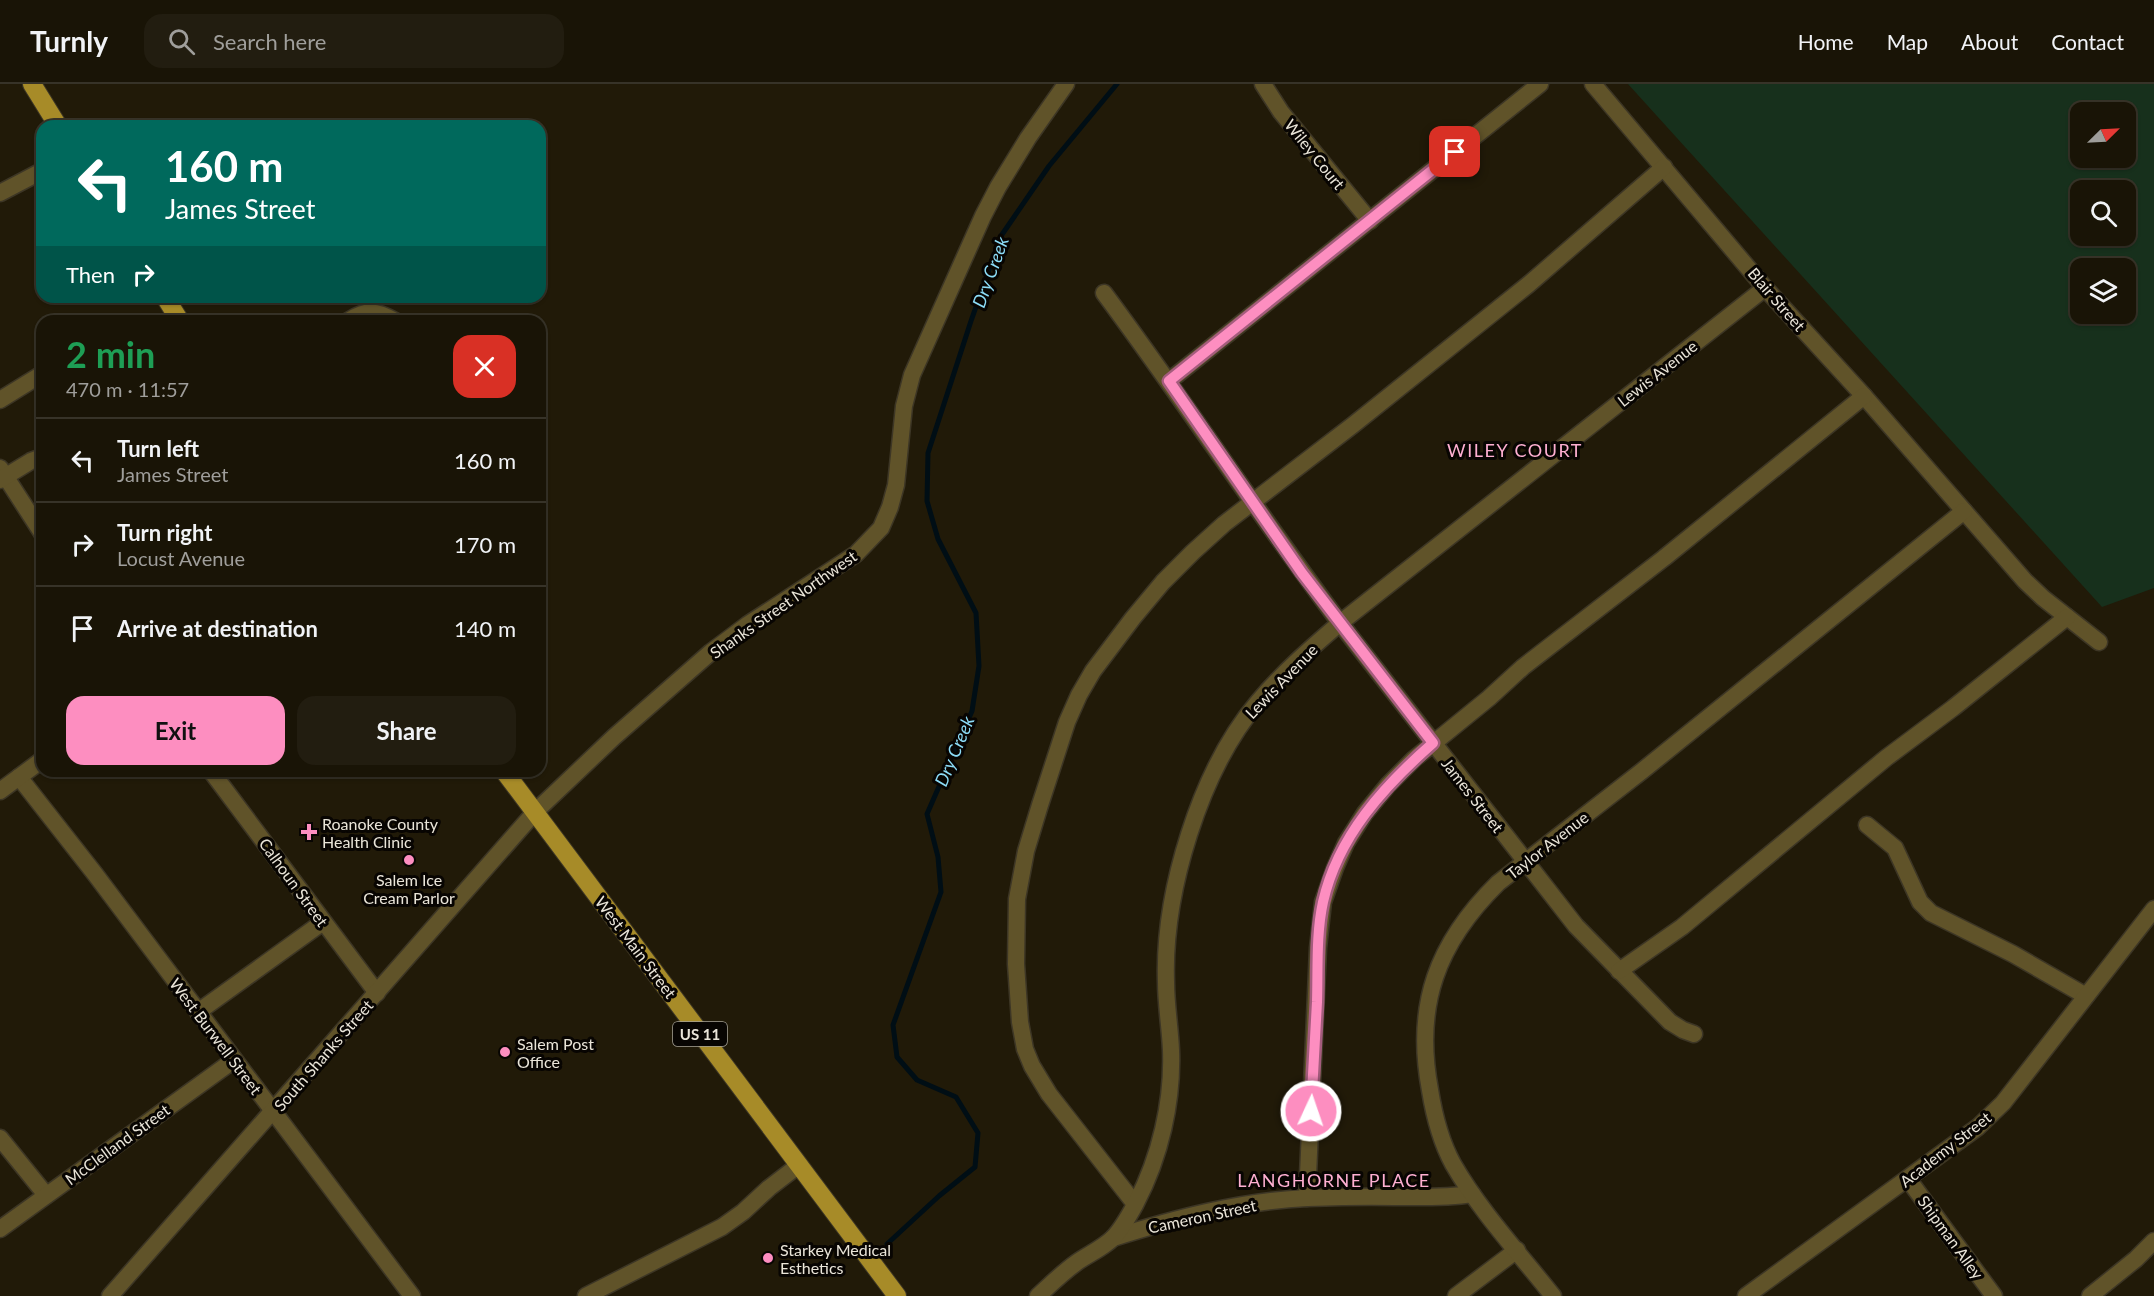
<!DOCTYPE html>
<meta charset="utf-8">
<style>
body{margin:0;font-family:Lato,sans-serif;background:#221d10;color:#f1f3f6;height:100vh;display:flex;flex-direction:column;font-size:22px;white-space:nowrap}
*{box-sizing:border-box;margin:0}
p{font-size:20px;color:#9f9e9b}
.icon{flex:none;width:33px;height:33px;fill:none;stroke:currentColor;stroke-width:2;stroke-linecap:round;stroke-linejoin:round}
.map{position:relative;flex:1;overflow:hidden}
.sheet{position:absolute;left:36px;top:231px;width:510px;height:462px;display:flex;flex-direction:column;background:#191406;border-radius:18px;box-shadow:0 2px 4px #0004,0 0 0 2px #373328}
.sheet>*{flex:none}
.top-card{position:absolute;left:36px;top:36px;width:510px;height:183px;border-radius:18px;box-shadow:0 2px 4px #0004,0 0 0 2px #373328;background:#00695c;color:#fff;overflow:hidden}
.needle{width:39px;rotate:66deg}
.tools{position:absolute;left:2070px;top:18px;display:grid;gap:12px}
.tools a{display:grid;place-items:center;width:66px;height:66px;border-radius:12px;background:#191406;box-shadow:0 2px 4px #0004,0 0 0 2px #373328;font-size:30px}
.pin{position:absolute;display:grid;place-items:center;width:51px;height:51px;color:#fff;margin:-26px;border-radius:12px;box-shadow:0 3px 9px #0006}
.me{position:absolute;width:66px;margin:-33px;rotate:3deg;stroke-linejoin:round;filter:drop-shadow(0 0 4px #0008)}
.turn{display:flex;align-items:center;gap:21px;height:126px;padding:0 30px;font-size:27px}
.turn .icon{width:78px;height:78px;stroke-width:2.5}
.turn b{display:block;font-size:42px;line-height:51px}
.then{display:flex;align-items:center;height:57px;padding:0 30px;background:#0003;gap:12px;font-size:22px}
.round{display:grid;place-items:center;flex:none;width:63px;height:63px;border-radius:18px;background:#221d10}
.summary{display:flex;align-items:center;justify-content:space-between;height:102px;padding:0 30px}
h1{font-size:36px;font-weight:700;line-height:45px;color:#1e9e55}
.primary-button{display:flex;gap:12px;margin-top:auto;padding:12px 30px}
.primary-button a{flex:1;height:69px;border-radius:18px;background:#fd8ec0;color:#111;font-size:24px;font-weight:700;line-height:69px;text-align:center}
.primary-button a+a{background:#221d10;color:#f1f3f6}
ul{padding:0;list-style:none}
li{display:flex;align-items:center;gap:18px;height:84px;padding:0 30px;border-top:2px solid #373328}
li div{flex:1}
li b{display:block;font-size:22px}
li em{font-style:normal}
header{display:flex;align-items:center;gap:36px;box-sizing:border-box;height:84px;padding:0 30px;background:#191406;border-bottom:2px solid #373328}
header strong{font-size:28px}
nav{display:flex;gap:33px;margin-inline-start:auto;font-size:21px}
.search{width:420px;height:54px;background:#221d10;display:flex;align-items:center;gap:15px;box-sizing:border-box;padding:0 21px;border-radius:18px;color:#9f9e9b;font-size:22px}
.map>svg:first-child{display:block}
</style>
<header>
<strong>Turnly</strong>
<div class="search"><svg class="icon" aria-label="search" viewBox="0 0 24 24"><circle cx="10" cy="10" r="6"/><path d="M15 15l6 6"/></svg>Search here</div>
<nav><a>Home</a><a>Map</a><a>About</a><a>Contact</a></nav>
</header>
<div class="map">
<svg width="2154" height="1212" viewBox="0 0 2154 1212">
<rect width="100%" height="100%" fill="#211a08"/>
<path fill="#17301c" fill-rule="evenodd" d="M 1628,0 L 2154,0 L 2154,504 L 2102,523 ZM 2080,28 L 2126,28 L 2126,74 L 2080,74 ZM 2080,106 L 2126,106 L 2126,152 L 2080,152 ZM 2080,184 L 2126,184 L 2126,230 L 2080,230 Z"/>
<g fill="none" stroke-linecap="round" stroke-linejoin="round">
<polyline stroke="#000e15" stroke-width="5" points="887,1160 939,1112 975,1083 978,1049 956,1013 917,996 897,973 893,941 941,808 938,773 927,730 972,627 979,582 976,529 938,455 927,417 928,369 971,237 1001,152 1049,82 1117,0"/>
<defs>
<g id="minor">
<polyline points="1263,0 1281,28 1370,137"/>
<polyline points="1593,0 1765,204 1864,312 2025,497 2043,514 2099,558"/>
<polyline points="0,109 42,87"/>
<path d="M 1104,209 C 1185,318 1259,431 1340,539 L 1576,842 L 1670,938 L 1683,946 L 1694,950"/>
<path d="M 348,237 C 367,225 376,226 395,237"/>
<polyline points="1169,297 1540,0"/>
<polyline points="0,316 42,290"/>
<polyline points="0,384 42,449"/>
<polyline points="0,396 31,377 42,373"/>
<polyline points="211,687 377,909"/>
<polyline points="19,693 95,790 412,1212"/>
<polyline points="0,707 42,676"/>
<polyline points="1867,741 1895,764 1920,818 1931,829 2013,870 2086,912"/>
<polyline points="1619,887 1682,843 1886,674 1953,624 2067,533"/>
<polyline points="198,928 323,838"/>
<polyline points="0,1054 46,1111"/>
<polyline points="1908,1095 1994,1212"/>
<polyline points="1307,1114 1318,864 1323,818 1335,784 1346,759 1365,729 1388,701 1414,675 1489,614 1523,583 1664,474 1864,312"/>
<polyline points="1135,1120 1049,1010 1032,982 1025,965 1020,938 1016,880 1017,815 1026,767 1040,721 1067,638 1079,611 1093,587 1133,534 1163,498 1193,468 1224,440 1353,341 1529,200 1664,83"/>
<polyline points="0,1145 234,976"/>
<path d="M 1113,1154 C 1176,1134 1241,1117 1307,1114 C 1336,1113 1365,1112 1394,1113 C 1421,1113 1446,1114 1472,1110"/>
<polyline points="110,1212 535,728 614,653 711,568 747,541 856,470 881,444 890,423 896,401 904,322 912,291 983,132 998,103 1028,54 1066,0"/>
<polyline points="586,1212 722,1143 743,1128 769,1104 799,1081"/>
<path d="M 1038,1212 C 1050,1201 1062,1189 1076,1179 C 1087,1171 1103,1164 1113,1154 C 1122,1145 1130,1130 1136,1119 C 1160,1073 1173,1018 1171,966 C 1170,943 1166,921 1166,898 C 1163,809 1200,686 1258,618 C 1282,589 1311,564 1340,539 L 1765,204"/>
<polyline points="1456,1212 1517,1166"/>
<path d="M 1553,1212 C 1519,1169 1480,1127 1453,1080 C 1441,1058 1434,1031 1430,1006 C 1414,921 1437,859 1498,799 L 1642,687 L 1964,427"/>
<polyline points="1746,1212 1978,1043 2003,1019 2154,825"/>
<polyline points="2090,1212 2136,1175 2154,1157"/>
</g>
<g id="major">
<polyline points="32,0 58,42"/>
<polyline points="165,213 180,237"/>
<polyline points="504,687 897,1212"/>
</g>
</defs>
<use href="#minor" stroke="#3d3625" stroke-width="19"/>
<use href="#major" stroke="#3d3625" stroke-width="20"/>
<use href="#minor" stroke="#605329" stroke-width="16"/>
<use href="#major" stroke="#a78b28" stroke-width="18"/>
</g>
<g fill="none" stroke-linecap="round" stroke-linejoin="round">
<defs>
<path id="route" d="M 1311,1027 C 1313,991 1315,954 1317,918 C 1318,885 1316,850 1323,818 C 1338,752 1384,702 1433,659 L 1302,489 L 1169,297 L 1455,68"/>
</defs>
<use href="#route" stroke="#a45c7d" stroke-width="15"/>
<use href="#route" stroke="#fd8ec0" stroke-width="10"/>
</g>
<g fill="#fd8ec0" stroke="#080502" stroke-width="2">
<path d="M306 739h6v6h6v6h-6v6h-6v-6h-6v-6h6z"/>
<circle cx="409" cy="776" r="6"/>
<circle cx="505" cy="968" r="6"/>
<circle cx="768" cy="1174" r="6"/>
</g>
<g text-anchor="middle" dominant-baseline="central" stroke-width="6" stroke-linejoin="round" paint-order="stroke">
<rect fill="#080502" stroke="#a6a298" stroke-width="1.5" x="673" y="938" width="54" height="24" rx="4.5"/>
<g font-size="15" font-weight="bold" fill="#eae5d9">
<text x="700" y="950">US 11</text>
</g>
<g font-size="16" fill="#eae5d9" stroke="#080502">
<text transform="translate(1315 70) rotate(51)">Wiley Court</text>
<text transform="translate(1777 215) rotate(49)">Blair Street</text>
<text transform="translate(1657 289) rotate(-38)">Lewis Avenue</text>
<text transform="translate(783 520) rotate(-35)">Shanks Street Northwest</text>
<text transform="translate(1281 597) rotate(-46)">Lewis Avenue</text>
<text transform="translate(1473 711) rotate(52)">James Street</text>
<text transform="translate(1547 761) rotate(-38)">Taylor Avenue</text>
<text transform="translate(294 798) rotate(54)">Calhoun Street</text>
<text transform="translate(636 863) rotate(53)">West Main Street</text>
<text transform="translate(216 952) rotate(53)">West Burwell Street</text>
<text transform="translate(323 971) rotate(-49)">South Shanks Street</text>
<text transform="translate(117 1060) rotate(-36)">McClelland Street</text>
<text transform="translate(1945 1065) rotate(-38)">Academy Street</text>
<text transform="translate(1202 1132) rotate(-12)">Cameron Street</text>
<text transform="translate(1951 1153) rotate(54)">Shipman Alley</text>
</g>
<g font-size="16" fill="#eae5d9" stroke="#080502" text-anchor="start">
<text x="322" y="739">Roanoke County<tspan x="322" dy="18">Health Clinic</tspan></text>
<text x="409" y="795" text-anchor="middle">Salem Ice<tspan x="409" dy="18">Cream Parlor</tspan></text>
<text x="517" y="959">Salem Post<tspan x="517" dy="18">Office</tspan></text>
<text x="780" y="1165">Starkey Medical<tspan x="780" dy="18">Esthetics</tspan></text>
</g>
<g font-size="18" font-style="italic" fill="#8cdcf7" stroke="#080502">
<text transform="translate(990 188) rotate(-70)">Dry Creek</text>
<text transform="translate(954 667) rotate(-67)">Dry Creek</text>
</g>
<g font-size="18" letter-spacing="1.5" fill="#feafd1" stroke="#080502">
<text x="1515" y="366">WILEY COURT</text>
<text x="1334" y="1096">LANGHORNE PLACE</text>
</g>
</g>
</svg>
<div class="tools">
<a><svg class="needle" viewBox="-14 -14 28 28"><path d="M0-13l5 13h-10z" fill="#e53935"/><path d="M0 13l5-13h-10z" fill="#9f9e9b"/></svg></a>
<a><svg class="icon" aria-label="search" viewBox="0 0 24 24"><circle cx="10" cy="10" r="6"/><path d="M15 15l6 6"/></svg></a>
<a><svg class="icon" aria-label="layers" viewBox="0 0 24 24"><path d="M12 4l9 5-9 5-9-5zM3 14l9 5 9-5"/></svg></a>
</div>
<div class="pin" style="left:1455px;top:68px;background:#d93025"><svg class="icon" aria-label="arrive" viewBox="0 0 24 24"><path d="M6 21V4h12l-3 4 3 4H6"/></svg></div>
<svg class="me" style="left:1311px;top:1027px" viewBox="-20 -20 40 40"><circle r="17" fill="#fd8ec0" stroke="#fff" stroke-width="3"/><path d="M0-11L8 9 0 5-8 9z" fill="#fff"/></svg>
<div class="top-card">
<div class="turn"><svg class="icon" aria-label="left" viewBox="0 0 24 24"><path d="M17 20v-9H6M10 6l-5 5 5 5"/></svg><div><b>160 m</b>James Street</div></div>
<div class="then">Then<svg class="icon" aria-label="right" viewBox="0 0 24 24"><path d="M7 20v-9h11M14 6l5 5-5 5"/></svg></div>
</div>
<section class="sheet">
<div class="summary"><div><h1>2 min</h1><p>470 m · 11:57</p></div><a class="round" style="background:#d93025;color:#fff"><svg class="icon" aria-label="close" viewBox="0 0 24 24"><path d="M6 6l12 12M18 6L6 18"/></svg></a></div>
<ul>
<li><svg class="icon" aria-label="left" viewBox="0 0 24 24"><path d="M17 20v-9H6M10 6l-5 5 5 5"/></svg><div><b>Turn left</b><p>James Street</p></div><em>160 m</em></li>
<li><svg class="icon" aria-label="right" viewBox="0 0 24 24"><path d="M7 20v-9h11M14 6l5 5-5 5"/></svg><div><b>Turn right</b><p>Locust Avenue</p></div><em>170 m</em></li>
<li><svg class="icon" aria-label="arrive" viewBox="0 0 24 24"><path d="M6 21V4h12l-3 4 3 4H6"/></svg><div><b>Arrive at destination</b></div><em>140 m</em></li>
</ul>
<div class="primary-button"><a>Exit</a><a>Share</a></div>
</section>
</div>
